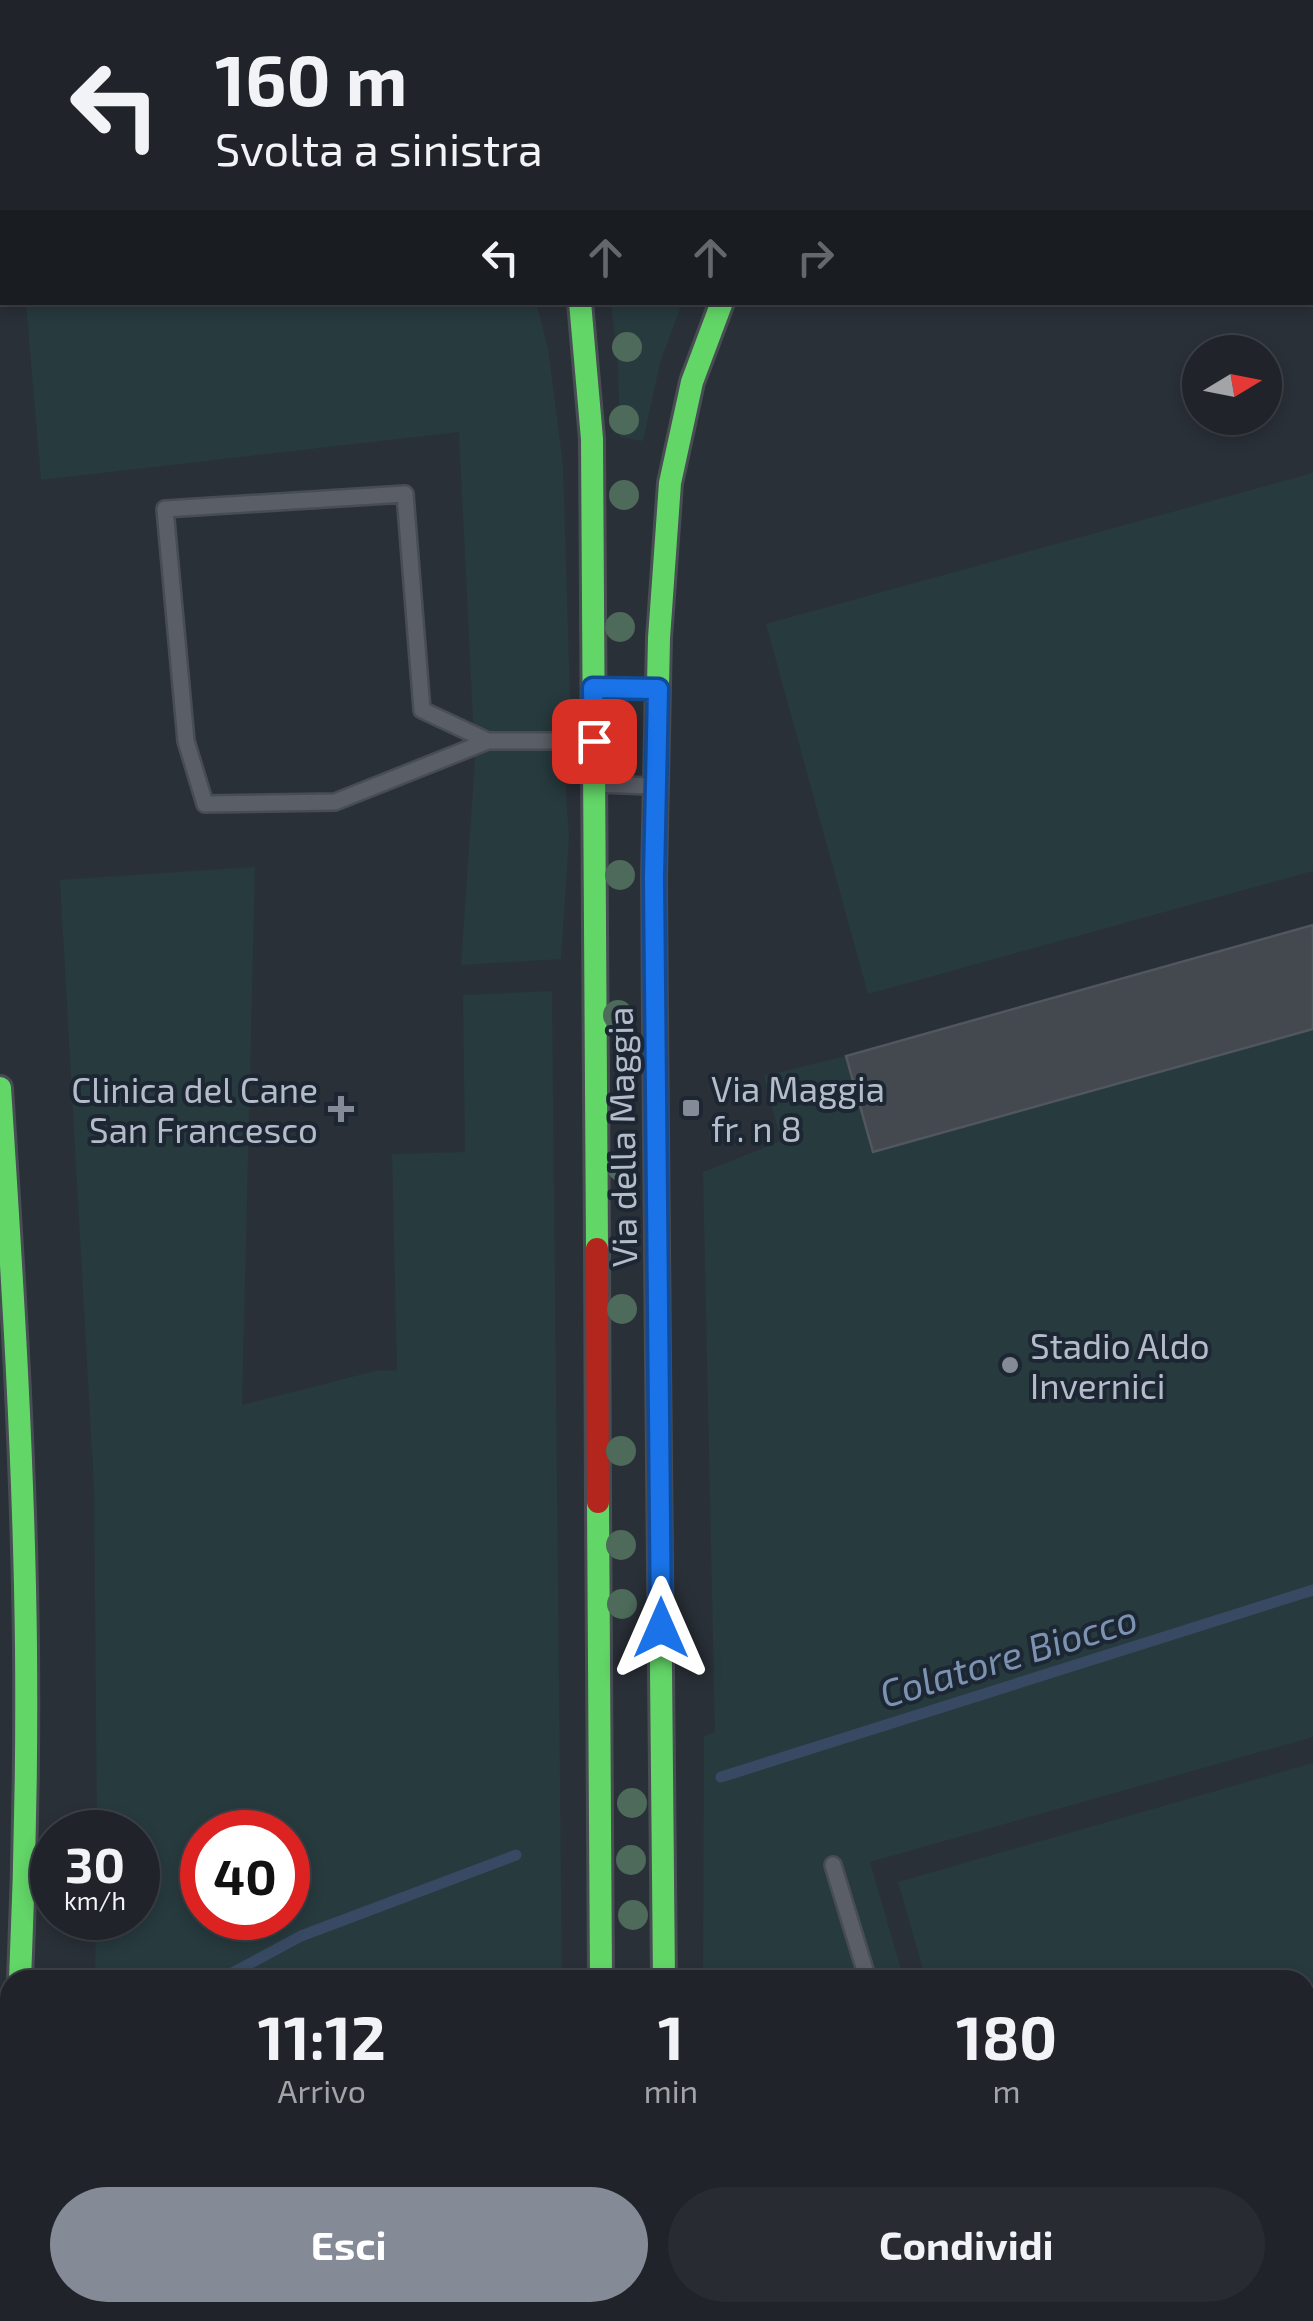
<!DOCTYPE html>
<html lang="it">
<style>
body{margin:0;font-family:"Exo 2",sans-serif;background:#282c32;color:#f1f3f6;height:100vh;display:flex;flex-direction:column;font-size:38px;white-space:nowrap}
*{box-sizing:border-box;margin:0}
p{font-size:32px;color:#a2a4a8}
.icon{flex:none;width:55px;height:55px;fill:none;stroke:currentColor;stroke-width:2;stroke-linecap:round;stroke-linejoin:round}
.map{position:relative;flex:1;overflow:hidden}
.drawer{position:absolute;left:0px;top:1970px;width:1315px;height:352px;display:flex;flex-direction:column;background:#20242a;border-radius:30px 30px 0 0;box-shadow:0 5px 15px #0003,0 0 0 2px #3d4147}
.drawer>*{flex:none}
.hud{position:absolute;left:0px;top:0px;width:1315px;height:305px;box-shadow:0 5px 15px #0003,0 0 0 2px #3d4147;background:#20242a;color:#f1f3f6;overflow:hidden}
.needle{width:65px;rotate:80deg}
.tools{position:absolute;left:1182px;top:335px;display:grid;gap:20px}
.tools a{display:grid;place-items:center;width:100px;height:100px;border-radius:50%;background:#20242a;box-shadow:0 5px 15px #0003,0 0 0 2px #3d4147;font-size:50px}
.speed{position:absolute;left:30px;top:1810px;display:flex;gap:20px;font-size:50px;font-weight:700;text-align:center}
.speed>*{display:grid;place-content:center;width:130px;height:130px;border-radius:50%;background:#20242a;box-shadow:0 5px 15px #0003,0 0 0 2px #3d4147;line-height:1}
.speed small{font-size:25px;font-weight:400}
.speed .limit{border:15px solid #d22;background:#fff;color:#111}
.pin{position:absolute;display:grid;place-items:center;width:85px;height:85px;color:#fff;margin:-42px;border-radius:20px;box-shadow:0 5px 15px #0006}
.me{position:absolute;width:110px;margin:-55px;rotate:0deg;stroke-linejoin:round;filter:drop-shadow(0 0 8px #0008)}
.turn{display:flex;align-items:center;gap:35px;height:210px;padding:0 50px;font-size:45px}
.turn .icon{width:130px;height:130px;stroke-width:2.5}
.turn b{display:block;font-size:70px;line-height:85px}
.lanes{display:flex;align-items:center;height:95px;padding:0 50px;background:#0003;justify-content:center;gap:50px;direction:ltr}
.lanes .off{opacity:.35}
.eta{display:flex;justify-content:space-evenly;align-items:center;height:170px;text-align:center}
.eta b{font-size:60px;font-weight:700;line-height:70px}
.action{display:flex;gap:20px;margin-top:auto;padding:20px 50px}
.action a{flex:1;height:115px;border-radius:60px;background:#848b96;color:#fff;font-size:40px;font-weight:700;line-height:115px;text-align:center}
.action a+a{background:#282c32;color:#f1f3f6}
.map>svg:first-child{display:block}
</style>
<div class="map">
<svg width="1313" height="2321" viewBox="0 0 1313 2321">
<rect width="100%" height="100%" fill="#2a3038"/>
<g fill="#273a3e" fill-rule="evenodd">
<polygon points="177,0 425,0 426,2 171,2"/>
<polygon points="502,0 886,0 883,2 504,2"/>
<polygon points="26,303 536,303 548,348 563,464 570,696 566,792 569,837 561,959 461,965 475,760 459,432 41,480"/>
<polygon points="611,303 682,303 660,363 643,441 620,437 618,365"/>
<polygon points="1313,473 1313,871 868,994 766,624"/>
<path d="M 255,867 L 242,1405 L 375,1371 L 397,1370 L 392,1154 L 465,1152 L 463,995 L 552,991 L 562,1980 L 95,1980 L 96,1918 L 138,1918 L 138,1832 L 97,1832 L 94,1486 L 60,880 ZM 202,1832 L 288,1832 L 288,1918 L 202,1918 Z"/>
<polygon points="1313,925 1313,1737 870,1862 904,1980 703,1980 704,1736 715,1732 703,1172 781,1141 764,1076 846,1056"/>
<polygon points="1313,1763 1313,2114 1305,2116 1305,1980 926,1980 898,1882"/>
<polygon points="1313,2125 1313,2321 906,2321 898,2313 1305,2312 1305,2127"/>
<polygon points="74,2313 74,2312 342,2313 309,2321 73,2321"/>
<polygon points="597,2313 720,2313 724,2321 593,2321"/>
</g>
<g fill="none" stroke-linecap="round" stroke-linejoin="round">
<g stroke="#384963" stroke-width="11">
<polyline points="721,1777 1313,1590"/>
<polyline points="219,1980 301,1936 516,1855"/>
</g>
</g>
<polygon fill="#444950" stroke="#52575f" stroke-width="2.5" points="1313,925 1313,1029 873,1152 846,1056"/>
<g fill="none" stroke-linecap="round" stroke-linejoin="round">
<defs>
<g id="lane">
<polyline points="84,2 93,0"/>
<polyline points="0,27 2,26"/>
<polyline points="597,688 654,689"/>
<polyline points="488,741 335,802 205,804 186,741 165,509 405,494 422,710 488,741 592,741"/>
<polyline points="598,784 650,786"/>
<polyline points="833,1865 868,1980"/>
<polyline points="1305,2133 1313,2131"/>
<polyline points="993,2312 997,2321"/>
</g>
<polyline id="street" points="844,2312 863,2321"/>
<g id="fast">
<polyline points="580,302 592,439 597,1249"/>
<polyline points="655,1021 654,877 659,638 670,483 692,382 722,302"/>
<path d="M 0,1088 C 12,1274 24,1461 26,1647 C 27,1758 25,1869 20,1980"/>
<polyline points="658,1359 664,1980"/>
<polyline points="598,1502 601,1980"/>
<polyline points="0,2276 10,2156"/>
<polyline points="754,2312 757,2321"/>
<polyline points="551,2321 555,2312"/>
</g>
<g id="slow">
<polyline points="483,0 485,2"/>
<polyline points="936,2 938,0"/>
<polyline points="655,1021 658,1359"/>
</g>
<polyline id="jam" points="597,1249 598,1502"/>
</defs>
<use href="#lane" stroke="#484c53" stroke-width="20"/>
<use href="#street" stroke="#484c53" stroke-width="38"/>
<use href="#fast" stroke="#484c53" stroke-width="28"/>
<use href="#slow" stroke="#484c53" stroke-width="28"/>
<use href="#jam" stroke="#484c53" stroke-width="28"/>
<use href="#lane" stroke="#5a5e66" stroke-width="15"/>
<use href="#street" stroke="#5a5e66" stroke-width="32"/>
<use href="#fast" stroke="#63d668" stroke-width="22"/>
<use href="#slow" stroke="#ff974d" stroke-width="22"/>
<use href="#jam" stroke="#b3261e" stroke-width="22"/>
</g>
<g fill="#4e6a5a">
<circle cx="627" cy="347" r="15"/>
<circle cx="624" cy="420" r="15"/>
<circle cx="624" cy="495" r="15"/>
<circle cx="620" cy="627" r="15"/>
<circle cx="620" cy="747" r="15"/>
<circle cx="620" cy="875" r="15"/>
<circle cx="618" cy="1015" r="15"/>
<circle cx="622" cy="1167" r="15"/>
<circle cx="622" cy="1309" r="15"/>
<circle cx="621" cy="1451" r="15"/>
<circle cx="621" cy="1545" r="15"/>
<circle cx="622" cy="1604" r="15"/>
<circle cx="632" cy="1803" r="15"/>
<circle cx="631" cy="1860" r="15"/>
<circle cx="633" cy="1915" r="15"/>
</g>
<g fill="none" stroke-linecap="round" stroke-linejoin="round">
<defs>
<polyline id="route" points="594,741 593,688 658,689 654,878 661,1628"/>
</defs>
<use href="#route" stroke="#114b97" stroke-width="25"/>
<use href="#route" stroke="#1a73e8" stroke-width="18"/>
</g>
<g fill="#848b96" stroke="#1d2633" stroke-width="4">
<rect x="681" y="1098" width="20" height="20" rx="5"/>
<path d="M336 1094h10v10h10v10h-10v10h-10v-10h-10v-10h10z"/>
<circle cx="1010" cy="1365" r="10"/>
</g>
<g text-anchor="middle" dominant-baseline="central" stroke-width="8" stroke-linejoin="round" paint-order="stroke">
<g font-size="35" fill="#b4bcc9" stroke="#1d2633" text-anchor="start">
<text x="711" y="1088">Via Maggia<tspan x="711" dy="40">fr. n 8</tspan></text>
<text x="318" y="1089" text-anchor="end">Clinica del Cane<tspan x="318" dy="40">San Francesco</tspan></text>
<text x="1030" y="1345">Stadio Aldo<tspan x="1030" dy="40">Invernici</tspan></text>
</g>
<g font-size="35" fill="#b4bcc9" stroke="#1d2633">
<text transform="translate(621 1137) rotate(-91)">Via della Maggia</text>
</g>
<g font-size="38" font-style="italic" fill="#7c92b1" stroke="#1d2633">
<text transform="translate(1008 1655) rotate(-17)">Colatore Biocco</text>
</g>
</g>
</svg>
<div class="tools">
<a><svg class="needle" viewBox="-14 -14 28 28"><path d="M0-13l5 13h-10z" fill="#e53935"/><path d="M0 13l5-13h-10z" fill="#a2a4a8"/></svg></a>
</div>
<div class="speed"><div>30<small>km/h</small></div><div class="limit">40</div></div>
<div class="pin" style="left:594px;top:741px;background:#d93025"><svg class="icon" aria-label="arrive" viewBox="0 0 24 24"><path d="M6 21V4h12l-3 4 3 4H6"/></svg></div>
<svg class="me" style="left:661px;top:1628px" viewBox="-20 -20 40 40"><path d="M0-17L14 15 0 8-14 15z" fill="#1a73e8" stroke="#fff" stroke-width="4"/></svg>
<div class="hud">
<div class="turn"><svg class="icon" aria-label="left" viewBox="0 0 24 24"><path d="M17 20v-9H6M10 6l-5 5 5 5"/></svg><div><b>160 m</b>Svolta a sinistra</div></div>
<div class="lanes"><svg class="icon" aria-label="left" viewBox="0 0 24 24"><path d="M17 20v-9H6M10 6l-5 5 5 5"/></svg><svg class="icon off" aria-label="ahead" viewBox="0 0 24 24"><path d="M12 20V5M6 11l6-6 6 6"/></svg><svg class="icon off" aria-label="ahead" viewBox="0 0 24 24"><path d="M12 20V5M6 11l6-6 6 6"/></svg><svg class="icon off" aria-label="right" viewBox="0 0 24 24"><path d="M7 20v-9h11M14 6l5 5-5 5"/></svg></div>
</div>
<section class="drawer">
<div class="eta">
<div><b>11:12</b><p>Arrivo</p></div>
<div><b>1</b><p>min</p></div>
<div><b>180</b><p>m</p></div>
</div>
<div class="action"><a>Esci</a><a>Condividi</a></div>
</section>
</div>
